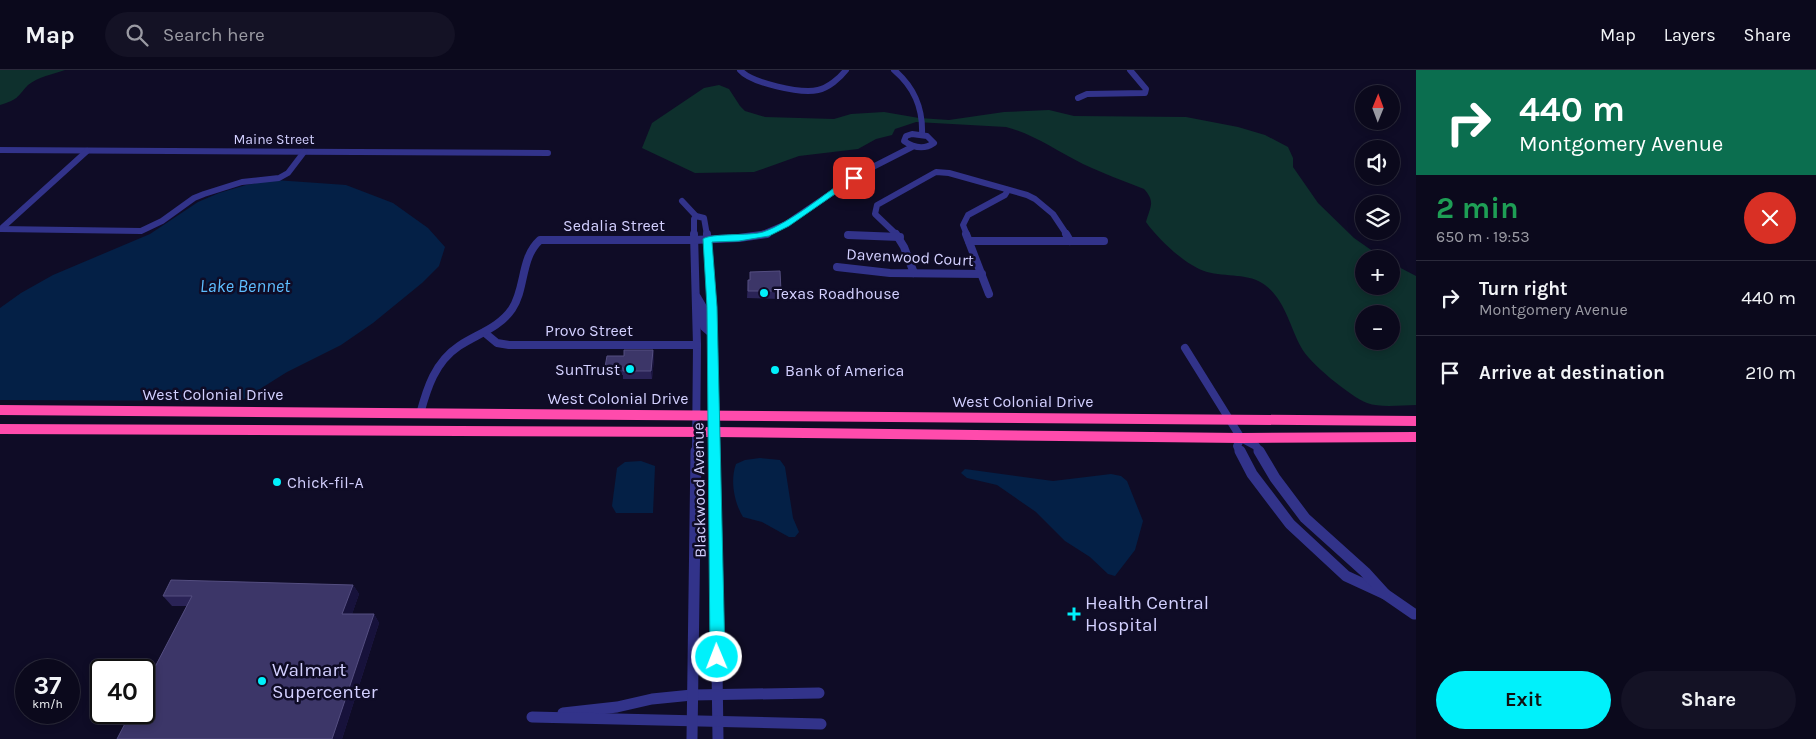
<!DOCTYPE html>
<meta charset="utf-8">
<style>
body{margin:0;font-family:Karla,sans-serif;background:#141225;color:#f1f3f6;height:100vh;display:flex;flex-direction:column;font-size:19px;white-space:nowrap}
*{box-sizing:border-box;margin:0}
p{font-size:16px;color:#9a9aa3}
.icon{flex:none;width:28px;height:28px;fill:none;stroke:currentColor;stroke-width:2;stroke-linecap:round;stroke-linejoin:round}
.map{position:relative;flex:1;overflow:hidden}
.panel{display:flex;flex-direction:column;background:#0b091c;width:400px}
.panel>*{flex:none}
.banner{background:#0b6e4f;color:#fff;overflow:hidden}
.needle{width:32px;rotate:1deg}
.fabs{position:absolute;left:1355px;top:15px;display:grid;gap:10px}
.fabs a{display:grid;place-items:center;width:45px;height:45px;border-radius:50%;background:#0b091c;box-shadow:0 2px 8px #0003,0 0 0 1px #2b2a3b;font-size:25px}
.speed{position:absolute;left:15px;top:589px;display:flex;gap:10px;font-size:25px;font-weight:700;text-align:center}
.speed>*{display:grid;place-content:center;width:65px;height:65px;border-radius:50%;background:#0b091c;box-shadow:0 2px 8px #0003,0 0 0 1px #2b2a3b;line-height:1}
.speed small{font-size:12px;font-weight:400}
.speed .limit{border:2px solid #111;border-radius:8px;background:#fff;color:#111}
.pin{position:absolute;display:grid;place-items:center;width:42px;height:42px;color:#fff;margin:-21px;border-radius:10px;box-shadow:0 2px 8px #0006}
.me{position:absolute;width:55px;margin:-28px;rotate:359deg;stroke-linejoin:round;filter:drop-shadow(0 0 4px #0008)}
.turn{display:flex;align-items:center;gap:18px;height:105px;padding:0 20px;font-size:22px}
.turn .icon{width:65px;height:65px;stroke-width:2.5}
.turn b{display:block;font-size:35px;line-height:42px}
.round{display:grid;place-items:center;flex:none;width:52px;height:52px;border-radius:26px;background:#141225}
.summary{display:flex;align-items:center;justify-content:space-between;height:85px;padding:0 20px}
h1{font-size:30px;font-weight:700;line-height:38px;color:#1e9e55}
.cta{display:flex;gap:10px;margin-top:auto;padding:10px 20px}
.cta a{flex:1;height:58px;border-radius:30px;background:#00f1fb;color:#111;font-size:20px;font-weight:700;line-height:58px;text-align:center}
.cta a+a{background:#141225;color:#f1f3f6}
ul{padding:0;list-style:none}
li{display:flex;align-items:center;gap:15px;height:75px;padding:0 20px;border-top:1px solid #2b2a3b}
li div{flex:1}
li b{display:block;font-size:19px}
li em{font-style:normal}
header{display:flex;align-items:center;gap:30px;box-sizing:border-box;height:70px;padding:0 25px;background:#0b091c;border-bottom:1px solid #2b2a3b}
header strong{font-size:24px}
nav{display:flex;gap:28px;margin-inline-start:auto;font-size:18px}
.search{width:350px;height:45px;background:#141225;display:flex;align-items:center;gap:12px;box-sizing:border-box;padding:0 18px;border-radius:28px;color:#9a9aa3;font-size:19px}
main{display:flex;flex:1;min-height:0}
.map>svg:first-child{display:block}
</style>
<header>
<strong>Map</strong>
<div class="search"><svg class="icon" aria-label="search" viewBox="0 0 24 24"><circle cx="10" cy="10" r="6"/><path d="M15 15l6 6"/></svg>Search here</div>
<nav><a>Map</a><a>Layers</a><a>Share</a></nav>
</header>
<main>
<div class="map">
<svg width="1416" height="669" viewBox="0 0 1416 669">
<rect width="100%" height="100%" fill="#0f0c26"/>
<g fill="#0e302d" fill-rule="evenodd">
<path d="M 0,0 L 65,0 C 53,4 38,7 28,15 C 16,28 19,29 0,35 Z"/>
<path d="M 719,15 L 729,19 L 740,36 L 745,41 L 765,47 L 834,49 L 851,44 L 884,42 L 919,48 L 949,50 L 1004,42 L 1049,40 L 1074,46 L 1186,47 L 1238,57 L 1265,65 L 1288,77 L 1293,88 L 1293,97 L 1318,133 L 1354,168 L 1384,189 L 1364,189 L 1364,216 L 1391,216 L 1391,193 L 1416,206 L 1416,335 C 1401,335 1381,338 1367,333 C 1351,327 1308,292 1301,277 C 1290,257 1285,230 1265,215 C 1250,203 1225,207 1207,202 C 1186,196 1158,169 1146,152 C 1150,137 1156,132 1144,119 C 1124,111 1102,103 1083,94 C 1057,81 1034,64 1006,57 L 916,52 L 895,59 L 892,65 L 876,69 L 858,79 L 799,86 L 754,102 L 695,103 L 642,78 L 652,53 L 704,18 ZM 1364,244 L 1391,244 L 1391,271 L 1364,271 Z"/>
</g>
<g fill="#042046">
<polygon points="275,110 346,115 393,133 428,158 445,177 439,196 422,213 373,253 341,275 287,302 241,331 0,330 0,238 21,223 53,205 150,164 198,132 219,123 246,115"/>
<path d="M 760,388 L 780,390 L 785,397 L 793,448 L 799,462 L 795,467 L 789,467 L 762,452 L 743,447 C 734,432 730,410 736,394 L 745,390 Z"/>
<polygon points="641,391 655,396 653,443 616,443 612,436 617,398 625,392"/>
<polygon points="965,399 1053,411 1111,404 1121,406 1127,411 1143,451 1135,480 1115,506 1108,504 1090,487 1065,471 1036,442 997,415 967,408 961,403"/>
</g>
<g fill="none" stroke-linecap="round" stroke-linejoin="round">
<g stroke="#32338a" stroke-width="6">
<path d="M 740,0 C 751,13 801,24 818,20 C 828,18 840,8 846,0"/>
<path d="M 894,0 C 914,17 923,37 922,64"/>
<polyline points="1078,28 1087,24 1145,23 1146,19 1130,0"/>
<path d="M 912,64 L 927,66 L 934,73 C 924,80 914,78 904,71 L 906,66 Z"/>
<polyline points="0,80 548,83"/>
<polyline points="682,131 696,146 704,148 707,165"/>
<polyline points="2,158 87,81"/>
<polyline points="0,159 141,161 162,151 194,128 204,124 242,112 279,108 288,103 304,82"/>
<polyline points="694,165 694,149 696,146"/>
<polyline points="760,165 786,154 863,102 912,77"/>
<polyline points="897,165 875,144 877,135 936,102 949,103 1027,125 1035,129 1053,144 1067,165"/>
<polyline points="967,165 963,155 968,145 1005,125 1008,120"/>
</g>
<g stroke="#32338a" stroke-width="8">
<polyline points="694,164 697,275 696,382"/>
<polyline points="707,164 712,237 714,382"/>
<polyline points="896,164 904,177 914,203"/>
<polyline points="966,164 989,224"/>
<polyline points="1066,164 1070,171"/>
<polyline points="848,165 900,167"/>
<polyline points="969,171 1104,171"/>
<polyline points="837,197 890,203 982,204"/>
<polyline points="697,227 704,239 704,257 712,264"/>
<polyline points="485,263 497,273 509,275 697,275"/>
<polyline points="1185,278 1241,368 1256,376 1260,382"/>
<path d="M 420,344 C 427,318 435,292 459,276 C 477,264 499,258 512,239 C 526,218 520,188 540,170 L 694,170 L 739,168 L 767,164"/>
<polyline points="1240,382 1237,376 1241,368"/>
</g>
<g stroke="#32338a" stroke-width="11">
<polyline points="714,381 718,669"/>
<polyline points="1240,381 1252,404 1290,454 1346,506 1385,524 1414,544"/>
<polyline points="1259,381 1275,408 1305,448 1365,502 1385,524"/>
<polyline points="563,643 617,637 652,629 692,625 819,623"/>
<polyline points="532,647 821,654"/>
<polyline points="692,669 696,381"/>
</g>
<g fill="#ff4bac" fill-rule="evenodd">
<polygon points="0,335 1416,346 1416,356 0,345"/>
<polygon points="0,354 714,357 1241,363 1416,362 1416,372 1241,373 714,367 0,364"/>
</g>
</g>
<g fill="#2a2356">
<polygon points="750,202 781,221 781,229 747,228 748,210 750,210"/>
<polygon points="653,280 654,288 652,309 623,309 623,305 606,305 605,297 624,286"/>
<polygon points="353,515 359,524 352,544 374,544 379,553 342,669 117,669 187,536 172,536 163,526"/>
</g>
<g fill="#17123b">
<polygon points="653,280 654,288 652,309 651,301"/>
<polygon points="353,515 359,524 349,553 342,544"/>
<polygon points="374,544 379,553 342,669 332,669"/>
</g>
<g fill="#3c3668" stroke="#544e80">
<polygon points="780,201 781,221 748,221 748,210 750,210 750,202"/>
<polygon points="624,280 653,280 651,301 623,301 623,298 605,297 607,286 624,286"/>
<polygon points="171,510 353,515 342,544 374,544 332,669 117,669 131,642 144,642 144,618 192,526 163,526"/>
</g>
<path fill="#00f1fb" stroke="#009da3" d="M 851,106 L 858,108 L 789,156 L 769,166 L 739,171 L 712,172 L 717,237 L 725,587 L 722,592 L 717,594 L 712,592 L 710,587 L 707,237 L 703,169 C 710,163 750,166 763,162 C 790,153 827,122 851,106 Z"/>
<g fill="#00f1fb" stroke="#0f0c26" stroke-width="2">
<circle cx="764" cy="223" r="5"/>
<circle cx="630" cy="299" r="5"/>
<circle cx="775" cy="300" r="5"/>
<circle cx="277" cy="412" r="5"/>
<path d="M1071.5 536.5h5v5h5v5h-5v5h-5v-5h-5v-5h5z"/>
<circle cx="262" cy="611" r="5"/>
</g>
<g text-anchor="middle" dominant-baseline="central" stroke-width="5" stroke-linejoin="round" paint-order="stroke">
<g font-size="14" fill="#d3d0ff" stroke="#0f0c26">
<text x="274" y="69">Maine Street</text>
</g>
<g font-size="16" fill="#d3d0ff" stroke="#0f0c26">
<text x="614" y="155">Sedalia Street</text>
<text transform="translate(910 187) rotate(3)">Davenwood Court</text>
<text x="589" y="260">Provo Street</text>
<text x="213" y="324">West Colonial Drive</text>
<text x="618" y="328">West Colonial Drive</text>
<text x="1023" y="331">West Colonial Drive</text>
<text transform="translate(699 420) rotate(-91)">Blackwood Avenue</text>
</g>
<g font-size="16" fill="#d3d0ff" stroke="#0f0c26" text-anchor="start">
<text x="774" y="223">Texas Roadhouse</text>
<text x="620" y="299" text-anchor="end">SunTrust</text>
<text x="785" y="300">Bank of America</text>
<text x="287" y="412">Chick-fil-A</text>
</g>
<g font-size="18" font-style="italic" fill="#5ebeff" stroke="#0f0c26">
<text x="245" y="216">Lake Bennet</text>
</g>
<g font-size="19" fill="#d3d0ff" stroke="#0f0c26" text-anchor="start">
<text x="1085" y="533">Health Central<tspan x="1085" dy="22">Hospital</tspan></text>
<text x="272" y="600">Walmart<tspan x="272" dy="22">Supercenter</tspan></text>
</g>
</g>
</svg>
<div class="fabs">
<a><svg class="needle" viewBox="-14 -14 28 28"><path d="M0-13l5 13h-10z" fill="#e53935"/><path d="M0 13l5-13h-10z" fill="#9a9aa3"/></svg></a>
<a><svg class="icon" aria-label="sound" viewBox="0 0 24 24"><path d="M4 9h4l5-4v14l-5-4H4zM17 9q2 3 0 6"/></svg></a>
<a><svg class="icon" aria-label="layers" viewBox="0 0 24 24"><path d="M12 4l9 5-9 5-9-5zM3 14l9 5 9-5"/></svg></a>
<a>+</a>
<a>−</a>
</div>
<div class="speed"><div>37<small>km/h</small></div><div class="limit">40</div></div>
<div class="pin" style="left:854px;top:108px;background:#d93025"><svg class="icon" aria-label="arrive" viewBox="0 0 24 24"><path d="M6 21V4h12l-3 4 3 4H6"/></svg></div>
<svg class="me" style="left:717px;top:587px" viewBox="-20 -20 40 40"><circle r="17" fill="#00f1fb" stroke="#fff" stroke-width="3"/><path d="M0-11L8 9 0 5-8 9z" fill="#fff"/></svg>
</div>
<section class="panel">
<div class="banner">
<div class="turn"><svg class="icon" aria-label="right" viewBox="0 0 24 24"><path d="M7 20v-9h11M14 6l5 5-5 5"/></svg><div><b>440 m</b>Montgomery Avenue</div></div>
</div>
<div class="summary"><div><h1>2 min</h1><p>650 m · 19:53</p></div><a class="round" style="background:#d93025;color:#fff"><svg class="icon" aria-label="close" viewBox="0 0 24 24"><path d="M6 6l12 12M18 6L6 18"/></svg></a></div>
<ul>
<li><svg class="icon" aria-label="right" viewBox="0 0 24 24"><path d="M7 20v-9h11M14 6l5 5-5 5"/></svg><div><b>Turn right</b><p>Montgomery Avenue</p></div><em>440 m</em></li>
<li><svg class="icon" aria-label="arrive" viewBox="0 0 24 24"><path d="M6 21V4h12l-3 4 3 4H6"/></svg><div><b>Arrive at destination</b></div><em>210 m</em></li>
</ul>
<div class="cta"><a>Exit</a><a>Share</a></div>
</section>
</main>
